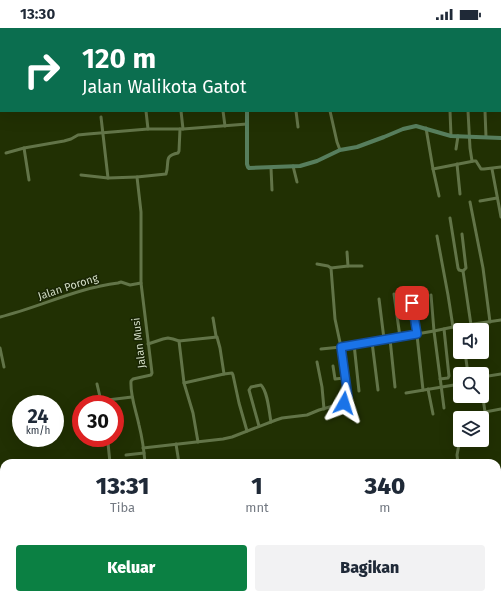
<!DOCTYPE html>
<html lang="id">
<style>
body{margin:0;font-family:"Fira Sans",sans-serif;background:#f2f2f3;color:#1f2937;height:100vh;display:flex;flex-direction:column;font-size:15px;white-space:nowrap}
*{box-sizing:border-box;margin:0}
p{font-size:13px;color:#747a83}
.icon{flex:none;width:22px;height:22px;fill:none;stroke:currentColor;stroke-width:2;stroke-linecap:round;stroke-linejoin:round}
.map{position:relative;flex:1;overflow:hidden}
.panel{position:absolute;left:0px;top:431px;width:501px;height:140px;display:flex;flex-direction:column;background:#fff;border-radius:12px 12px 0 0;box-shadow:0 4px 16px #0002}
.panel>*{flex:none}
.top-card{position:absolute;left:0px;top:0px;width:501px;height:84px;box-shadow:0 4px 16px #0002;background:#0b6e4f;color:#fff;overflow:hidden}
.controls{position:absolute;left:453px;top:295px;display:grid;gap:8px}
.controls a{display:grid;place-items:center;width:36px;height:36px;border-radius:4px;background:#fff;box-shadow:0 4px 16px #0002;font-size:20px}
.speed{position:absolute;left:12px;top:367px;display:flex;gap:8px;font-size:20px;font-weight:700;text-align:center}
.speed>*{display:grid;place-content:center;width:52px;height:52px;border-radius:50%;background:#fff;box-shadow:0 4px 16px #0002;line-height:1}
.speed small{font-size:10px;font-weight:400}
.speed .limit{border:6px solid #d22;background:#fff;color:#111}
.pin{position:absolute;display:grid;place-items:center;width:34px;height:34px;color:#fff;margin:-17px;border-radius:8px;box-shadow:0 2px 6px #0006}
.me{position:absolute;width:44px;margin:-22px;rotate:6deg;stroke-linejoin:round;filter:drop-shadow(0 0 3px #0008)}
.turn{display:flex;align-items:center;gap:14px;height:84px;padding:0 16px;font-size:18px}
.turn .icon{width:52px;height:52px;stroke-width:2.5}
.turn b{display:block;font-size:28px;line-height:34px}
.eta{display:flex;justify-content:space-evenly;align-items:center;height:68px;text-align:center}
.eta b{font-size:24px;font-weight:800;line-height:28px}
.primary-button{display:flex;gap:8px;margin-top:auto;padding:8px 16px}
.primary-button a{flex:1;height:46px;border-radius:4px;background:#0b8043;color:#fff;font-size:16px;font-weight:800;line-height:46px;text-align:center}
.primary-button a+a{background:#f2f2f3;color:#1f2937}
.status{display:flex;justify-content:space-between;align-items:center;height:28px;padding:0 20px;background:#fff;direction:ltr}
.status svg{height:11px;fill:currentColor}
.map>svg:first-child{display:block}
</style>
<div class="status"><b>13:30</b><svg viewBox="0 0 49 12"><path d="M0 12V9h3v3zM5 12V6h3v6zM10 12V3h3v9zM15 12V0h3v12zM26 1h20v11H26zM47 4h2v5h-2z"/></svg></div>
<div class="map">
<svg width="501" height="571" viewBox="0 0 501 571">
<rect width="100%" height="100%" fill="#213003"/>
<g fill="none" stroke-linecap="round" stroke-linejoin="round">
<g stroke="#627448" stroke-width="3">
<polyline points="344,0 345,1"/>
<polyline points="359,0 360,1"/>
<polyline points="375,0 375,1"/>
<polyline points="389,0 390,1"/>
<polyline points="438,1 441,0"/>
<polyline points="500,52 501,52"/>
<polyline points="146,83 148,101"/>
<polyline points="181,83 183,101"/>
<polyline points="223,83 225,98"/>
<polyline points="296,83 298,99"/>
<polyline points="330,83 337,114 340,122"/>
<polyline points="450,83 451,108"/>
<polyline points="468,83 470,120 472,133"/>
<polyline points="485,83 486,109"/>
<polyline points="101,89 108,150"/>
<polyline points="426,100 433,141 474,133 476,133 481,141 484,141 501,139"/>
<polyline points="456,121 458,108"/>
<polyline points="6,125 24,120"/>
<polyline points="457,136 460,166"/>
<polyline points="293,138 297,154"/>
<polyline points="271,140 272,162"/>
<polyline points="433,141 439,168"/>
<polyline points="492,141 501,189"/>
<polyline points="81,147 108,150 137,149"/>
<polyline points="29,152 24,120 64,113 71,111 78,107 88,106 148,101 183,101 247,96"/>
<polyline points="480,173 497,170"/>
<polyline points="470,174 483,240 490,294"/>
<polyline points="450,190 458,240 459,242 463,243"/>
<polyline points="462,206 466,240 463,243 471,297"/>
<polyline points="437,208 448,267 453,299"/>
<polyline points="317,236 328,238 331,240"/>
<polyline points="348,238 362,238"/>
<polyline points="411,263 416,298 423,362"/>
<polyline points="394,266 400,309"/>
<polyline points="431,267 434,303 444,380"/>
<polyline points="379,271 384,311"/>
<path d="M 0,289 C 40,279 77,260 118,255 L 121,254 L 130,257 L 141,255"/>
<polyline points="213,290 216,308"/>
<polyline points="390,311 395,359"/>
<polyline points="179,313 184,355 193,385 198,414"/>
<polyline points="372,314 378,362"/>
<polyline points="148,316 163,311 168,310 173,311 179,313 217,309 220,320 224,346 184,355"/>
<polyline points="354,316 359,363"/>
<polyline points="0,320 4,339"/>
<polyline points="321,321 341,319 335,291 331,240 348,238 347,224"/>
<polyline points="465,324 468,346"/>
<polyline points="317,334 322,359 324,381"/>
<polyline points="333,338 335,351 344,350"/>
<polyline points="224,346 232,345 233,347 239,375 247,403"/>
<polyline points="482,349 501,346"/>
<polyline points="440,351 448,350 449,348 444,301"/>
<polyline points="97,356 101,373"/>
<polyline points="428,361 433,386"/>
<polyline points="482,363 485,384"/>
<polyline points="406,365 460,356"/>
<polyline points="90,376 91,374 132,369"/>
<polyline points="475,390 485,384 501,381"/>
<path d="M 259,398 L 249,362 L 251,359 L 261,357 C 268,364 269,384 271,394"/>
<polyline points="96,410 98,414 106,414 108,415 110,435"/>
<polyline points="176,416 179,435"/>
<polyline points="143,420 223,411 232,409 276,392 282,390 307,387 319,382 344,375 346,374 347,369 341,319 434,303 453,299 501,292"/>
<polyline points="126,427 144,425"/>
<path d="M 145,435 C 144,422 142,409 139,397 C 136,382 130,368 131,353 L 133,351 L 151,347 L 152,345 L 141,255 L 141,184 L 137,149 L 166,146 C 170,134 163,128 178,125 L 179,123 L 180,101"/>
<polyline points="458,435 457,427 460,411"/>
<polyline points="0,551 4,550"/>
<polyline points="18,567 20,571"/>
<polyline points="35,567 36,571"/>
<polyline points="89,567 89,571"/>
<polyline points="119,567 119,571"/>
<polyline points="178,567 179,571"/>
<polyline points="229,567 230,571"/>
<polyline points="280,568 291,567"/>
<polyline points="193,570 202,568"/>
<polyline points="158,571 175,567"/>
<polyline points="242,571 247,570"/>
</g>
<g stroke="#577e5d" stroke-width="4">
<polyline points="230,0 231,1"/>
<polyline points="247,83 247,136 248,139 249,140 300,138 317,133 340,122 357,119 384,109 403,101 416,98 451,108 501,110"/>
</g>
</g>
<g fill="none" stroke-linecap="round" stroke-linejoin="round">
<defs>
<polyline id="route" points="344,375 346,374 348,369 341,319 417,306 412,275"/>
</defs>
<use href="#route" stroke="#114b97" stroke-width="10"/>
<use href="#route" stroke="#1a73e8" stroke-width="7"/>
</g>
<g text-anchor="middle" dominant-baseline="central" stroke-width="3" stroke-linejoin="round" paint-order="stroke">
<g font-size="11" fill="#d1dbc3" stroke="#192504">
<text transform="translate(68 259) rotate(-18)">Jalan Porong</text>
<text transform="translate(139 315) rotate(-97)">Jalan Musi</text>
</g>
</g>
</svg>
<div class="controls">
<a><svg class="icon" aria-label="sound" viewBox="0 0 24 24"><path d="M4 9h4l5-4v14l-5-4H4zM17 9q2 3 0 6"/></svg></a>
<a><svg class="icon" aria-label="search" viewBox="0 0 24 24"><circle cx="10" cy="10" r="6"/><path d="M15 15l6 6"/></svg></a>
<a><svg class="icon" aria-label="layers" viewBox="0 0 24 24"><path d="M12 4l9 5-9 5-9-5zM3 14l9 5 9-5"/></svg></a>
</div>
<div class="speed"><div>24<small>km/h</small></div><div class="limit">30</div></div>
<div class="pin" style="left:412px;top:275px;background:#d93025"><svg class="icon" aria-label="arrive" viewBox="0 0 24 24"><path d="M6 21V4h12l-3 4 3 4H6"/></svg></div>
<svg class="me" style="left:344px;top:375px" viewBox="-20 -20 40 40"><path d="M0-17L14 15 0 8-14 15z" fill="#1a73e8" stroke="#fff" stroke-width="4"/></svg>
<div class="top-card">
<div class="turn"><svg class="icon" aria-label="right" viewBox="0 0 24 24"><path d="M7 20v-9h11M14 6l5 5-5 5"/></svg><div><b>120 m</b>Jalan Walikota Gatot</div></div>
</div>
<section class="panel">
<div class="eta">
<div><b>13:31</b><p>Tiba</p></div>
<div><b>1</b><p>mnt</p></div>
<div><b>340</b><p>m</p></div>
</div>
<div class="primary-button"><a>Keluar</a><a>Bagikan</a></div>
</section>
</div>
